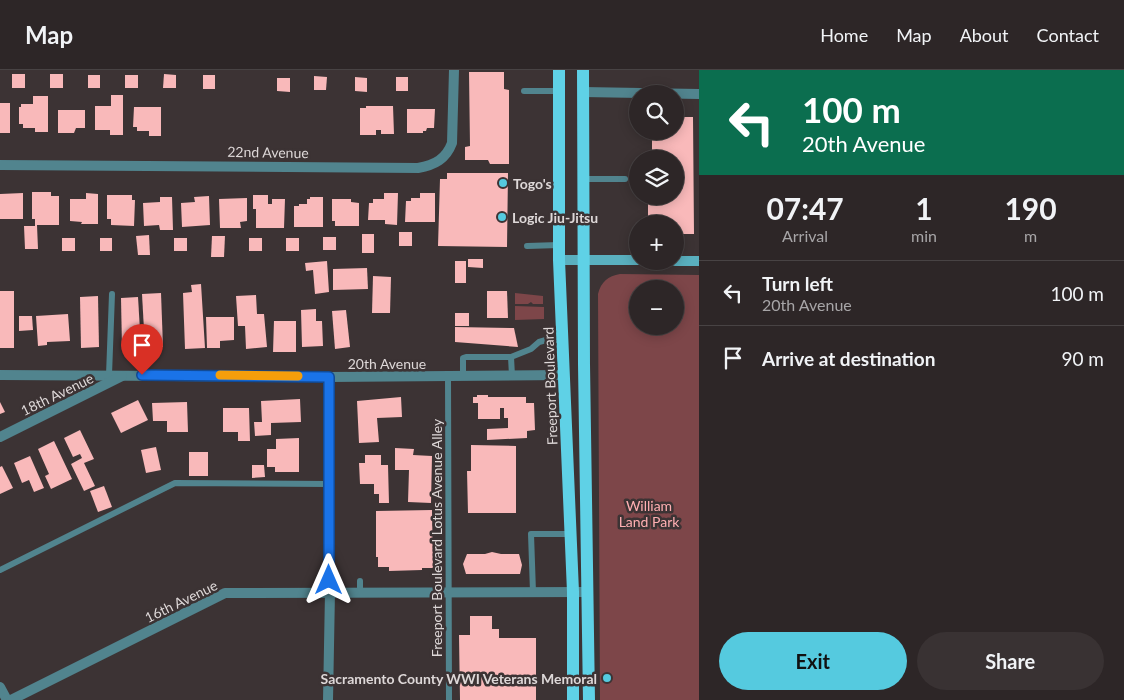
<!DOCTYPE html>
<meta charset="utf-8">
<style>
body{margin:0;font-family:Lato,sans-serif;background:#393233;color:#f1f3f6;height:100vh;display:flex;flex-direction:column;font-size:19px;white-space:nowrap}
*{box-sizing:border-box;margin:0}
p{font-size:16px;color:#a7a5a7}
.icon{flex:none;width:28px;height:28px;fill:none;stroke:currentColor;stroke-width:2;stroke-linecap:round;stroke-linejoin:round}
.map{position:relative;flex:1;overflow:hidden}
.panel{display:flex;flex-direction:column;background:#2d2627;width:425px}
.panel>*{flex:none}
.guide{background:#0b6e4f;color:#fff;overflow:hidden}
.controls{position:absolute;left:629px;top:15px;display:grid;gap:10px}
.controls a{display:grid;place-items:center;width:55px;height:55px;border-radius:50%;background:#2d2627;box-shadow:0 2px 12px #0003,0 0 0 1px #484344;font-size:25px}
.pin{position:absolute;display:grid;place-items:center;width:42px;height:42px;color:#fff;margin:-51px -21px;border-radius:50% 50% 50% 0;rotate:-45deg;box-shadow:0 0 5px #0007}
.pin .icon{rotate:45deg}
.me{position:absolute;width:55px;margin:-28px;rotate:0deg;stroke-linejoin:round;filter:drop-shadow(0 0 4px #0008)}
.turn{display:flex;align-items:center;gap:18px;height:105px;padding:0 20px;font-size:22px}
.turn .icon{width:65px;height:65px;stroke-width:2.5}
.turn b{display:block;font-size:35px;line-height:42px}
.eta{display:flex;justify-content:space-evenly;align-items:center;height:85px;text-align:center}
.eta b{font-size:30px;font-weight:700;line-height:35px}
.cta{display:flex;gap:10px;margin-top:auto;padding:10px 20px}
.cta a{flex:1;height:58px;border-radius:30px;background:#55cadf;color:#111;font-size:20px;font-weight:700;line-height:58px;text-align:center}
.cta a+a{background:#393233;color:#f1f3f6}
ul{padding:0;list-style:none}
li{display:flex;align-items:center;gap:15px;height:65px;padding:0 20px;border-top:1px solid #484344}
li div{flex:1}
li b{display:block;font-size:19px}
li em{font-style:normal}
header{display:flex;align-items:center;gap:30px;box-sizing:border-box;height:70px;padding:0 25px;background:#2d2627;border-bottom:1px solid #484344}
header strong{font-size:24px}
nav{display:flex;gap:28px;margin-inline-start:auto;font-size:18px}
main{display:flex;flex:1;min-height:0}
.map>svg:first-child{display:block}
</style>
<header>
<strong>Map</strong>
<nav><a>Home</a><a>Map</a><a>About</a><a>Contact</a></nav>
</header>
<main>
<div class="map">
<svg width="699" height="630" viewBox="0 0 699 630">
<rect width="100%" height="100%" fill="#3c3334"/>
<g fill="#7d4649" fill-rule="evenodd">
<path d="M 620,204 L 699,205 L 699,630 L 600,630 L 598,224 C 601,212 608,206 620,204 ZM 638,219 L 675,219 L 675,256 L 638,256 Z"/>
<polygon points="515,223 543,226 543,234 533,234 531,232 528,234 515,234"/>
<polygon points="515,236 544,237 544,249 515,250"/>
</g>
<g fill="#f9b9ba">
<polygon points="469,2 504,2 504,19 509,20 509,94 490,94 488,90 465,90 465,77 470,76"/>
<rect x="12" y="4" width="13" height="14"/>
<rect x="50" y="4" width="13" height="14"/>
<polygon points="164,4 176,5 176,18 163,18"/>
<rect x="88" y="5" width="12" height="13"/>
<rect x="125" y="5" width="13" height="13"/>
<rect x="203" y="5" width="12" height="14"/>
<polygon points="314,6 327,7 326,20 314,20"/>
<polygon points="355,7 367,8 367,22 355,21"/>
<rect x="396" y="7" width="12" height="14"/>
<polygon points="277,8 290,8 290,22 277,21"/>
<polygon points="111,25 123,25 123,65 110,65 110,60 95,60 95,36 111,36"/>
<polygon points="33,26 48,26 48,62 35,62 35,58 23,58 23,54 19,54 19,37 21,37 21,34 33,34"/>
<rect x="0" y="33" width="10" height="30"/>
<polygon points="366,36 393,36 394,64 381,64 381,60 376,60 376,65 360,65 360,38 366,38"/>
<polygon points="134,37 161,37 161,66 149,66 149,61 137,61 137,57 133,57"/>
<polygon points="407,39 435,39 434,58 427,58 426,61 423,61 423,63 407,63"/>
<polygon points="58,40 85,40 85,58 76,58 74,63 58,63"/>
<polygon points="675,47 693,47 694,164 675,164 675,154 648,154 648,126 675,126 675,89 652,89 652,61 675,61"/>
<polygon points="447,103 508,103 507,177 438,176 440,109 447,109"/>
<polygon points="32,122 51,122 51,126 59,126 59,155 37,155 38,179 25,179 24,156 35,156 35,149 32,149"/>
<polygon points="23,123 23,149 0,149 0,124"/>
<polygon points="86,123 98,124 98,154 81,154 82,152 70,151 70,129 86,129"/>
<polygon points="384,123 398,123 397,155 385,154 385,150 368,150 369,133 373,133 373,129 384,129"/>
<polygon points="420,123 435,123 435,152 405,152 406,131 411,131 411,128 420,128"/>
<polygon points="107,125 132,125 132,130 135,130 134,156 111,155 111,149 107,149"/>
<polygon points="253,125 268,125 268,134 272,134 272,129 285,129 284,158 256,158 256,139 253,139"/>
<polygon points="209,126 210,155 182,157 181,133 195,132 194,127"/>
<polygon points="160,127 172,127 173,160 160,160 159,155 144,156 143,133 160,132"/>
<polygon points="310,127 323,127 323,157 294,157 294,136 299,136 299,134 307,134 307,129 310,129"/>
<polygon points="247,128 247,151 240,152 241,158 220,158 219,129"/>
<polygon points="332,129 351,129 351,132 359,133 359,156 335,156 335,151 332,151"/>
<rect x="399" y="162" width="13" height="14"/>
<rect x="362" y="164" width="12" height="19"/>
<polygon points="149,165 150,185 138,185 136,166"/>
<polygon points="212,166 225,166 224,187 211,187"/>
<rect x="323" y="167" width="13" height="13"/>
<rect x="62" y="168" width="13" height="13"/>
<rect x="100" y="168" width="12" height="13"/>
<rect x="174" y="168" width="13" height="13"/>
<rect x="249" y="168" width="13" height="13"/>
<rect x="286" y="168" width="13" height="13"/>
<polygon points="468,189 483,189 483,198 468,197"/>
<polygon points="327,191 329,222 315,224 313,200 306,201 305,193"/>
<rect x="455" y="191" width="11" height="22"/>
<polygon points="367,198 368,219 333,220 333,199"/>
<polygon points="373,206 391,207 390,243 372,243"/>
<polygon points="201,214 205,278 185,279 183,223 192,222 191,215"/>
<rect x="0" y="221" width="14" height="57"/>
<polygon points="487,221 507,221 508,248 487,248"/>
<polygon points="161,223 163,277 145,278 142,224"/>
<polygon points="256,225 257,244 264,244 267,277 246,279 245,256 238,256 236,226"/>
<polygon points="98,226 99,277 81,278 80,227"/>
<polygon points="138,227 141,277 122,278 121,228"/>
<polygon points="316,239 316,251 322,251 323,276 302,277 301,240"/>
<polygon points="346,240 350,277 335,279 332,241"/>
<rect x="455" y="243" width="14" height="13"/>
<polygon points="68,244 70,271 47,272 47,275 38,276 36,246"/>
<polygon points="19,246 32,246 33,260 19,261"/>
<polygon points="206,247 234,247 234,270 220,271 220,278 207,278"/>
<polygon points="274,251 296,251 296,282 273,282"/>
<polygon points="455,257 514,258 518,277 455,272"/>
<polygon points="477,325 488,325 488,327 526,327 526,333 534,333 535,360 527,361 527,368 487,370 487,359 508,358 508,348 504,348 504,338 500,338 500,349 478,349 478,333 473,333 473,327 477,327"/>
<polygon points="401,327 402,347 377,348 379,372 359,373 357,331"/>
<polygon points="300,329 301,352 271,353 271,365 255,366 254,352 262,352 261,331"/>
<polygon points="138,330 148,350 121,363 111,343"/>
<polygon points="0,332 5,342 0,344"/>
<polygon points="187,332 188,362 167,362 167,351 153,351 152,333"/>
<polygon points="223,338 249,338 250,371 238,371 238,362 223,362"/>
<polygon points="80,360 94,389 84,393 95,416 84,421 71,394 82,388 80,384 73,387 64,368"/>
<polygon points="299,368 299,402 275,402 275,397 267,397 267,379 276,379 276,369"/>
<polygon points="54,371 72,409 51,419 45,406 49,404 38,379"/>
<polygon points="471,375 516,376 516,443 468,443 467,401 471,401"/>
<polygon points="156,377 161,400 146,403 141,380"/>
<polygon points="395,378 414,379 413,385 432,386 431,433 408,432 409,400 395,400"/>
<rect x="189" y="382" width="19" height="24"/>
<polygon points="365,385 381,385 381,395 388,395 389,433 379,433 379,424 374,424 374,414 360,414 359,393 365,393"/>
<polygon points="30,386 44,418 34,422 29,410 22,413 14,393"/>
<polygon points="252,395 264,395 265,407 252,408"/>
<polygon points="2,396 13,418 0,424 0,397"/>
<polygon points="104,416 112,437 98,442 90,421"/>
<polygon points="432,440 433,498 422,498 422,500 389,501 389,497 378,497 378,487 376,487 376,441"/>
<polygon points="492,482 501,484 519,484 522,495 520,504 466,504 463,494 467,484 485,484"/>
<polygon points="470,546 492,546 492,559 499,559 499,568 536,568 536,630 460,630 459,565 470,565"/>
</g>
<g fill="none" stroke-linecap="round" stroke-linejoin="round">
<g stroke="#51848e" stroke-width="6">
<polyline points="524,21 559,21"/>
<polyline points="584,109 625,109"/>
<polyline points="527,176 559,175"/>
<polyline points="109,305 112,224"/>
<polyline points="448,306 449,630"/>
<polyline points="463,306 463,288 466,287 511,287"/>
<polyline points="512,306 511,287 531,279 539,272 546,270 563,270"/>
<polyline points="0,500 175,413 329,414"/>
<polyline points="360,511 360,522"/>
<polyline points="533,522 531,464 571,464"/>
</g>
<g stroke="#51848e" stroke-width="10">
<polyline points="583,22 699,24"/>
<path d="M 0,95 L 418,98 C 435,95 446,89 452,73 L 454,0"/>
<polyline points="0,305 329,307 564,305"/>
<polyline points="0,367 122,306"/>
<polyline points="0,617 7,630"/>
<polyline points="11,630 225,523 587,522"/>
<polyline points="328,630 330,522 329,307"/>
</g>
<g stroke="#5ab0bf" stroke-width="10">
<polyline points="559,190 638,190"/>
<polyline points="675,191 699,191"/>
</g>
<g stroke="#5fd1e6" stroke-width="12">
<polyline points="559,0 559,190 573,522 573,630"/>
<polyline points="583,0 584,294 589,630"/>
</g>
</g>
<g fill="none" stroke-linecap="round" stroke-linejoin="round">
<defs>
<polyline id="route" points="142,305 329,307 329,510"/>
</defs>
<use href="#route" stroke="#114b97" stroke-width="12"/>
<use href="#route" stroke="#1a73e8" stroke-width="9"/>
<polyline stroke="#f59e0b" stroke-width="9" points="220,305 298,306"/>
</g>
<g fill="#55cadf" stroke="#3c3334" stroke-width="2">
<circle cx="503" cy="113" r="5"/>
<circle cx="502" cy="147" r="5"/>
<circle cx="607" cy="608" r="5"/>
</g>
<g text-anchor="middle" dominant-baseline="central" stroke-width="5" stroke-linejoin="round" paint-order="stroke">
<g font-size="14" fill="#ded8d8" stroke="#3c3334">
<text transform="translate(268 82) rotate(1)">22nd Avenue</text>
<text x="387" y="293">20th Avenue</text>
<text transform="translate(550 316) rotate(-92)">Freeport Boulevard</text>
<text transform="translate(57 324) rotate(-26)">18th Avenue</text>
<text transform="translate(436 468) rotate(-90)">Freeport Boulevard Lotus Avenue Alley</text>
<text transform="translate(181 531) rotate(-26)">16th Avenue</text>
</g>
<g font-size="14" font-weight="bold" fill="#ded8d8" stroke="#3c3334" text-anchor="start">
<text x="513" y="113">Togo's</text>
<text x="512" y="147">Logic Jiu-Jitsu</text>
<text x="597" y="608" text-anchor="end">Sacramento County WWI Veterans Memoral</text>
</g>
<g font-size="14" fill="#ffafb2" stroke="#3c3334">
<text x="649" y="435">William<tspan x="649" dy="16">Land Park</tspan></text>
</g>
</g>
</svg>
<div class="controls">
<a><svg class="icon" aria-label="search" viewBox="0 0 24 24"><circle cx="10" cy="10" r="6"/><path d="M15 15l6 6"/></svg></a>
<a><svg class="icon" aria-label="layers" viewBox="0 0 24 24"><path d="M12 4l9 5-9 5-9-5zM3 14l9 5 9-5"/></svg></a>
<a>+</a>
<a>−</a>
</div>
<div class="pin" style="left:142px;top:305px;background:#d93025"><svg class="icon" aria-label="arrive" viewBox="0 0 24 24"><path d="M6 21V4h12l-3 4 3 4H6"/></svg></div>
<svg class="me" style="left:329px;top:510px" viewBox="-20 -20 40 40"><path d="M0-17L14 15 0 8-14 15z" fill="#1a73e8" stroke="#fff" stroke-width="4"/></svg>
</div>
<section class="panel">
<div class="guide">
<div class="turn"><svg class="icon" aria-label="left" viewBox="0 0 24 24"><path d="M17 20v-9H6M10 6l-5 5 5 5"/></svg><div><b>100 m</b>20th Avenue</div></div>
</div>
<div class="eta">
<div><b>07:47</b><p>Arrival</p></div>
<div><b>1</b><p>min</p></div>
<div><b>190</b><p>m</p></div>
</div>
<ul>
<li><svg class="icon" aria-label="left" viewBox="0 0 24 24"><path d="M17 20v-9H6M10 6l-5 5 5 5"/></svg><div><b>Turn left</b><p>20th Avenue</p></div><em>100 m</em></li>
<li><svg class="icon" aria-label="arrive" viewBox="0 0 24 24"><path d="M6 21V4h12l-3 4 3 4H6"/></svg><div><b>Arrive at destination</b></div><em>90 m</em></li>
</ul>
<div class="cta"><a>Exit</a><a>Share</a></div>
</section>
</main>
